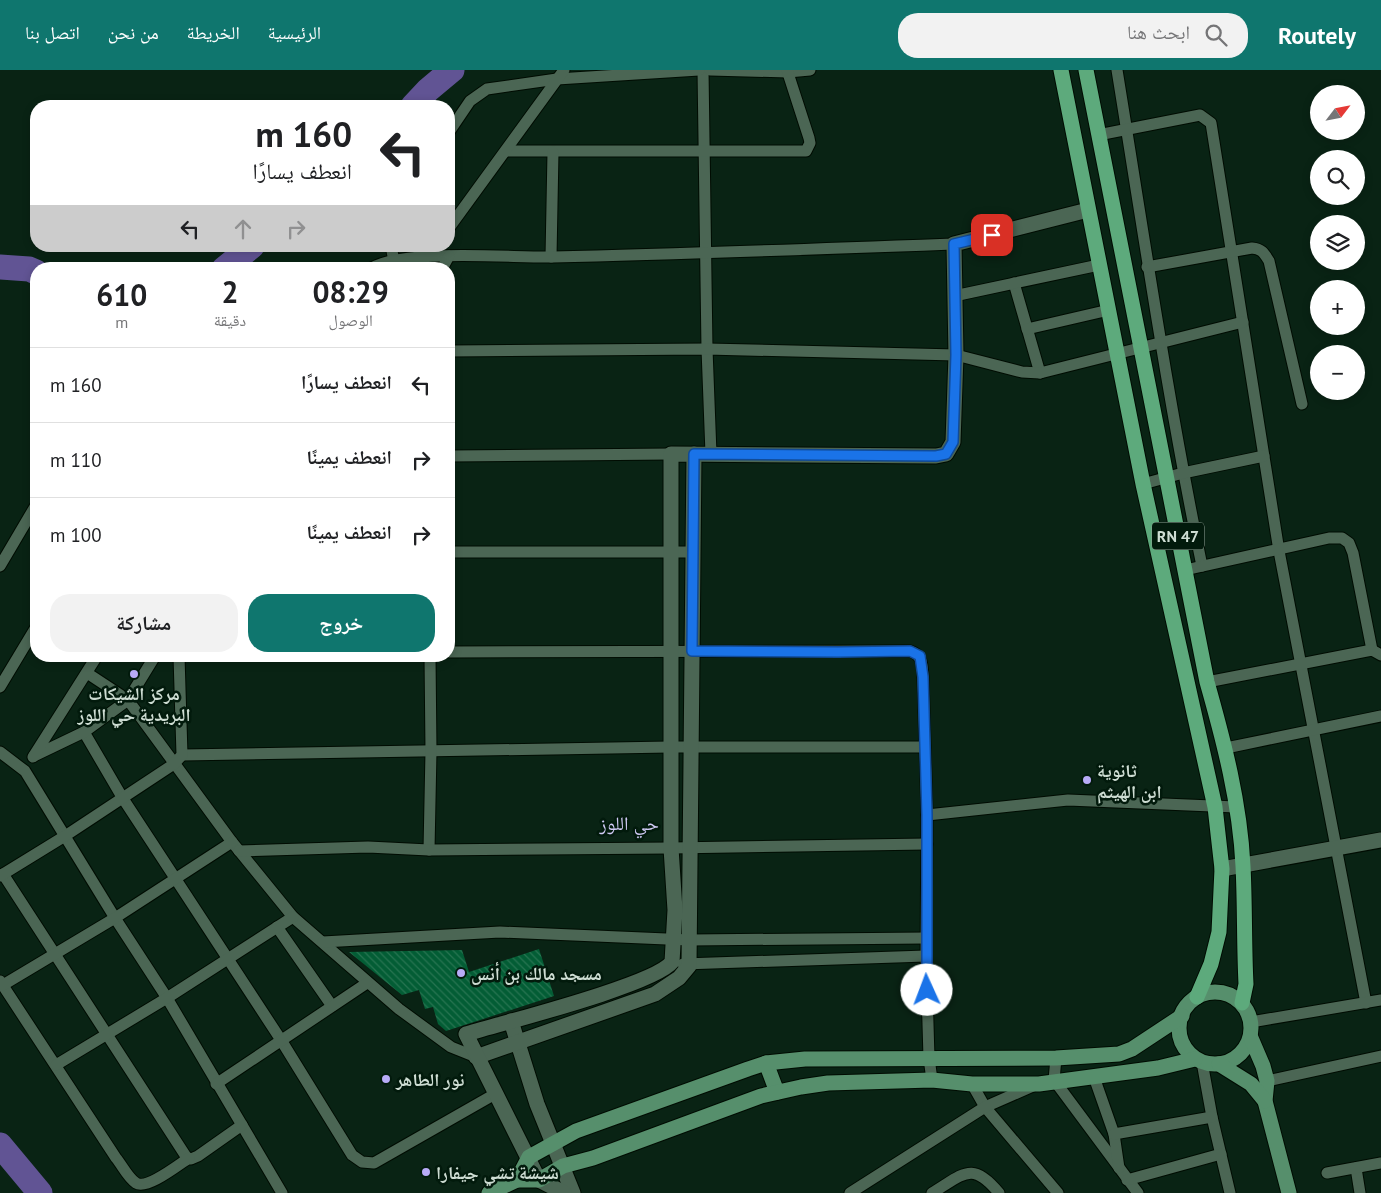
<!DOCTYPE html>
<html lang="ar">
<meta charset="utf-8">
<style>
body{margin:0;font-family:"PT Sans","Noto Naskh Arabic",sans-serif;background:#f2f2f2;color:#202124;direction:rtl;height:100vh;display:flex;flex-direction:column;font-size:19px;white-space:nowrap}
*{box-sizing:border-box;margin:0}
p{font-size:16px;color:#757577}
.icon{flex:none;width:28px;height:28px;fill:none;stroke:currentColor;stroke-width:2;stroke-linecap:round;stroke-linejoin:round}
.map{position:relative;flex:1;overflow:hidden;direction:ltr}
.side{position:absolute;left:30px;top:192px;width:425px;height:400px;display:flex;flex-direction:column;background:#fff;border-radius:20px;box-shadow:0 2px 8px #0003;direction:rtl}
.side>*{flex:none}
.banner{position:absolute;left:30px;top:30px;width:425px;height:152px;border-radius:20px;box-shadow:0 2px 8px #0003;direction:rtl;background:#fff;color:#202124;overflow:hidden}
.needle{width:32px;rotate:58deg}
.buttons{position:absolute;left:1310px;top:15px;display:grid;gap:10px}
.buttons a{display:grid;place-items:center;width:55px;height:55px;border-radius:50%;background:#fff;box-shadow:0 2px 8px #0003;font-size:25px}
.pin{position:absolute;display:grid;place-items:center;width:42px;height:42px;color:#fff;margin:-21px;border-radius:10px;box-shadow:0 2px 8px #0006}
.me{position:absolute;width:55px;margin:-28px;rotate:358deg;stroke-linejoin:round;filter:drop-shadow(0 0 4px #0008)}
.turn{display:flex;align-items:center;gap:18px;height:105px;padding:0 20px;font-size:22px}
.turn .icon{width:65px;height:65px;stroke-width:2.5}
.turn b{display:block;font-size:35px;line-height:42px}
.lanes{display:flex;align-items:center;height:48px;padding:0 20px;background:#0003;justify-content:center;gap:25px;direction:ltr}
.lanes .off{opacity:.35}
.eta{display:flex;justify-content:space-evenly;align-items:center;height:85px;text-align:center}
.eta b{font-size:30px;font-weight:800;line-height:35px}
.primary-button{display:flex;gap:10px;margin-top:auto;padding:10px 20px}
.primary-button a{flex:1;height:58px;border-radius:20px;background:#0f766e;color:#fff;font-size:20px;font-weight:800;line-height:58px;text-align:center}
.primary-button a+a{background:#f2f2f2;color:#202124}
ul{padding:0;list-style:none}
li{display:flex;align-items:center;gap:15px;height:75px;padding:0 20px;border-top:1px solid #e0e0e0}
li div{flex:1}
li b{display:block;font-size:19px}
li em{font-style:normal}
header{display:flex;align-items:center;gap:30px;box-sizing:border-box;height:70px;padding:0 25px;background:#0f766e;color:#fff}
header strong{font-size:24px}
nav{display:flex;gap:28px;margin-inline-start:auto;font-size:18px}
.search{width:350px;height:45px;background:#f2f2f2;display:flex;align-items:center;gap:12px;box-sizing:border-box;padding:0 18px;border-radius:20px;color:#757577;font-size:19px}
.map>svg:first-child{display:block}
</style>
<header>
<strong>Routely</strong>
<div class="search"><svg class="icon" aria-label="search" viewBox="0 0 24 24"><circle cx="10" cy="10" r="6"/><path d="M15 15l6 6"/></svg>ابحث هنا</div>
<nav><a>الرئيسية</a><a>الخريطة</a><a>من نحن</a><a>اتصل بنا</a></nav>
</header>
<div class="map">
<svg width="1381" height="1123" viewBox="0 0 1381 1123">
<defs>
<pattern id="building-back-hatch" width="6" height="6" patternUnits="userSpaceOnUse" patternTransform="scale(1.25)"><rect width="6" height="6" fill="#035d35"/><path d="M-1 5l2 2M0 0l6 6M5-1l2 2" fill="none" stroke="#277451"/></pattern>
</defs>
<rect width="100%" height="100%" fill="#092314"/>
<g fill="none" stroke-linecap="round" stroke-linejoin="round">
<g stroke="#615494" stroke-width="25">
<polyline points="413,36 428,20 452,0"/>
<polyline points="0,197 29,199 36,202"/>
<polyline points="224,199 252,176"/>
<polyline points="0,1075 40,1123"/>
</g>
</g>
<polygon fill="url(#building-back-hatch)" points="539,879 554,926 446,961 438,954 433,937 425,939 419,920 402,925 349,882 462,880 469,902"/>
<g fill="none" stroke-linecap="round" stroke-linejoin="round">
<defs>
<g id="street">
<polyline points="703,0 707,279 711,384"/>
<polyline points="710,0 788,2 810,0"/>
<path d="M 1117,0 C 1144,166 1168,331 1202,496"/>
<polyline points="449,62 470,31 487,19 557,9 699,0"/>
<polyline points="1098,65 1200,45 1211,53 1279,481 1366,933"/>
<polyline points="506,81 806,81 810,73 809,68 787,0"/>
<polyline points="449,158 564,0"/>
<polyline points="391,176 394,191"/>
<polyline points="551,187 553,82"/>
<path d="M 1147,197 L 1252,178 C 1262,179 1264,183 1269,191 L 1302,334"/>
<path d="M 370,199 C 401,178 512,188 553,187 C 687,184 820,179 954,174"/>
<polyline points="442,199 449,186"/>
<polyline points="1014,213 1040,303"/>
<polyline points="954,226 1099,195"/>
<polyline points="1027,259 1109,240"/>
<polyline points="449,281 707,279 956,285 1022,302 1040,303 1243,252"/>
<polyline points="449,386 671,384"/>
<polyline points="1143,414 1183,403 1264,386"/>
<polyline points="449,482 693,482"/>
<polyline points="0,496 36,435"/>
<polyline points="1185,500 1329,468 1342,468 1349,473 1353,483 1372,580"/>
<path d="M 449,582 L 910,581 C 923,585 922,595 923,607 L 927,745 L 926,886 L 929,988 L 932,1010"/>
<polyline points="87,603 128,630 232,772 293,847 399,939 451,977 476,987"/>
<polyline points="1207,612 1372,580 1381,585"/>
<polyline points="0,617 36,557"/>
<polyline points="84,662 122,727 281,970 352,1085 362,1092 374,1093 495,1024"/>
<polyline points="1226,678 1381,646"/>
<polyline points="0,682 25,701 115,848 167,928 282,1123"/>
<polyline points="182,685 670,677 924,677"/>
<polyline points="34,686 84,662 128,630 155,586"/>
<polyline points="33,687 97,586"/>
<polyline points="927,745 1068,730 1236,737"/>
<polyline points="429,780 431,681 430,586"/>
<polyline points="239,781 368,777 429,780 671,778 927,774"/>
<polyline points="3,804 187,1088 191,1089 198,1086 242,1055"/>
<polyline points="0,806 65,766 174,694 182,685 179,586"/>
<polyline points="277,857 332,936"/>
<polyline points="323,872 500,862 690,870 926,868"/>
<polyline points="683,894 926,886"/>
<path d="M 0,911 L 116,1088 C 122,1095 128,1108 136,1113 C 147,1120 178,1095 189,1088"/>
<polyline points="3,915 115,848 232,772"/>
<polyline points="1251,952 1381,930"/>
<polyline points="1056,988 1054,1010 1138,1123"/>
<polyline points="1202,992 1212,1047 1230,1123"/>
<polyline points="56,995 167,928 293,847"/>
<polyline points="1094,1007 1114,1064 1119,1098"/>
<polyline points="1267,1011 1381,986"/>
<polyline points="216,1014 367,913"/>
<polyline points="972,1014 985,1037 1058,1123"/>
<polyline points="1114,1064 1212,1047"/>
<polyline points="1356,1098 1360,1123"/>
<polyline points="1327,1103 1381,1093"/>
<polyline points="1127,1110 1221,1084"/>
<polyline points="850,1123 985,1037 1033,1016"/>
<path d="M 932,1123 C 964,1104 972,1090 999,1123"/>
</g>
<g id="secondary">
<polyline points="1222,799 1381,770"/>
<polyline points="511,951 537,1034 573,1123"/>
<polyline points="476,987 655,924 679,908 689,896 694,384"/>
<path d="M 564,1123 L 539,1110 L 466,964 C 502,953 654,915 672,892 L 675,840 L 671,778 L 671,384 L 936,386 L 946,384 L 953,372 L 956,285 L 954,174 L 1088,140"/>
</g>
<g id="primary">
<circle cx="1215" cy="958" r="36"/>
<polyline points="1251,968 1263,996 1267,1011 1265,1031 1289,1123"/>
<polyline points="766,993 777,1022"/>
<polyline points="1219,994 1251,1014 1265,1031"/>
<polyline points="517,1110 529,1087 576,1061 748,999 766,993 805,989 1056,988 1119,984 1132,979 1182,946"/>
<polyline points="489,1123 517,1110 539,1110 563,1096 593,1088 761,1026 801,1017 828,1013 932,1010 972,1014 1039,1014 1158,998 1195,989"/>
</g>
<g id="highway">
<polyline points="1061,0 1143,414 1215,737 1222,799 1219,862 1211,894 1197,927"/>
<path d="M 1086,0 L 1207,612 C 1224,672 1240,733 1243,796 C 1245,835 1244,875 1246,914 L 1242,933"/>
</g>
</defs>
<use href="#street" stroke="#000c02" stroke-width="13"/>
<use href="#secondary" stroke="#000c02" stroke-width="17"/>
<use href="#primary" stroke="#000c02" stroke-width="17"/>
<use href="#highway" stroke="#000c02" stroke-width="17"/>
<use href="#street" stroke="#4b6654" stroke-width="11"/>
<use href="#secondary" stroke="#4b6654" stroke-width="15"/>
<use href="#primary" stroke="#568f6c" stroke-width="15"/>
<use href="#highway" stroke="#5daa7c" stroke-width="15"/>
</g>
<g fill="none" stroke-linecap="round" stroke-linejoin="round">
<defs>
<polyline id="route" points="927,920 927,745 923,607 920,586 910,581 838,582 692,581 694,384 936,386 946,384 953,372 956,285 954,174 992,165"/>
</defs>
<use href="#route" stroke="#114b97" stroke-width="12"/>
<use href="#route" stroke="#1a73e8" stroke-width="9"/>
</g>
<g fill="#b8abf7" stroke="#021a0c" stroke-width="2">
<circle cx="134" cy="604" r="5"/>
<circle cx="1087" cy="710" r="5"/>
<circle cx="461" cy="903" r="5"/>
<circle cx="386" cy="1009" r="5"/>
<circle cx="426" cy="1102" r="5"/>
</g>
<g text-anchor="middle" dominant-baseline="central" stroke-width="5" stroke-linejoin="round" paint-order="stroke">
<rect fill="#021a0c" stroke="#91a297" stroke-width="1" x="1152" y="452.5" width="52" height="27" rx="4"/>
<g font-size="16" font-weight="bold" fill="#ceddd3">
<text x="1178" y="466">RN 47</text>
</g>
<g font-size="18" font-weight="bold" fill="#ceddd3" stroke="#021a0c" text-anchor="start">
<text x="134" y="623" text-anchor="middle">مركز الشيكات<tspan x="134" dy="21">البريدية حي اللوز</tspan></text>
<text x="1097" y="700">ثانوية<tspan x="1097" dy="21">ابن الهيثم</tspan></text>
<text x="471" y="903">مسجد مالك بن أنس</text>
<text x="396" y="1009">نور الطاهر</text>
<text x="436" y="1102">شيشة تشي جيفارا</text>
</g>
<g font-size="19" fill="#d0caf5" stroke="#021a0c">
<text x="629" y="753">حي اللوز</text>
</g>
</g>
</svg>
<div class="buttons">
<a><svg class="needle" viewBox="-14 -14 28 28"><path d="M0-13l5 13h-10z" fill="#e53935"/><path d="M0 13l5-13h-10z" fill="#757577"/></svg></a>
<a><svg class="icon" aria-label="search" viewBox="0 0 24 24"><circle cx="10" cy="10" r="6"/><path d="M15 15l6 6"/></svg></a>
<a><svg class="icon" aria-label="layers" viewBox="0 0 24 24"><path d="M12 4l9 5-9 5-9-5zM3 14l9 5 9-5"/></svg></a>
<a>+</a>
<a>−</a>
</div>
<div class="pin" style="left:992px;top:165px;background:#d93025"><svg class="icon" aria-label="arrive" viewBox="0 0 24 24"><path d="M6 21V4h12l-3 4 3 4H6"/></svg></div>
<svg class="me" style="left:927px;top:920px" viewBox="-20 -20 40 40"><circle r="19" fill="#fff"/><path d="M0-13L10 11 0 6-10 11z" fill="#1a73e8"/></svg>
<div class="banner">
<div class="turn"><svg class="icon" aria-label="left" viewBox="0 0 24 24"><path d="M17 20v-9H6M10 6l-5 5 5 5"/></svg><div><b>160 m</b>انعطف يسارًا</div></div>
<div class="lanes"><svg class="icon" aria-label="left" viewBox="0 0 24 24"><path d="M17 20v-9H6M10 6l-5 5 5 5"/></svg><svg class="icon off" aria-label="ahead" viewBox="0 0 24 24"><path d="M12 20V5M6 11l6-6 6 6"/></svg><svg class="icon off" aria-label="right" viewBox="0 0 24 24"><path d="M7 20v-9h11M14 6l5 5-5 5"/></svg></div>
</div>
<section class="side">
<div class="eta">
<div><b>08:29</b><p>الوصول</p></div>
<div><b>2</b><p>دقيقة</p></div>
<div><b>610</b><p>m</p></div>
</div>
<ul>
<li><svg class="icon" aria-label="left" viewBox="0 0 24 24"><path d="M17 20v-9H6M10 6l-5 5 5 5"/></svg><div><b>انعطف يسارًا</b></div><em>160 m</em></li>
<li><svg class="icon" aria-label="right" viewBox="0 0 24 24"><path d="M7 20v-9h11M14 6l5 5-5 5"/></svg><div><b>انعطف يمينًا</b></div><em>110 m</em></li>
<li><svg class="icon" aria-label="right" viewBox="0 0 24 24"><path d="M7 20v-9h11M14 6l5 5-5 5"/></svg><div><b>انعطف يمينًا</b></div><em>100 m</em></li>
</ul>
<div class="primary-button"><a>خروج</a><a>مشاركة</a></div>
</section>
</div>
